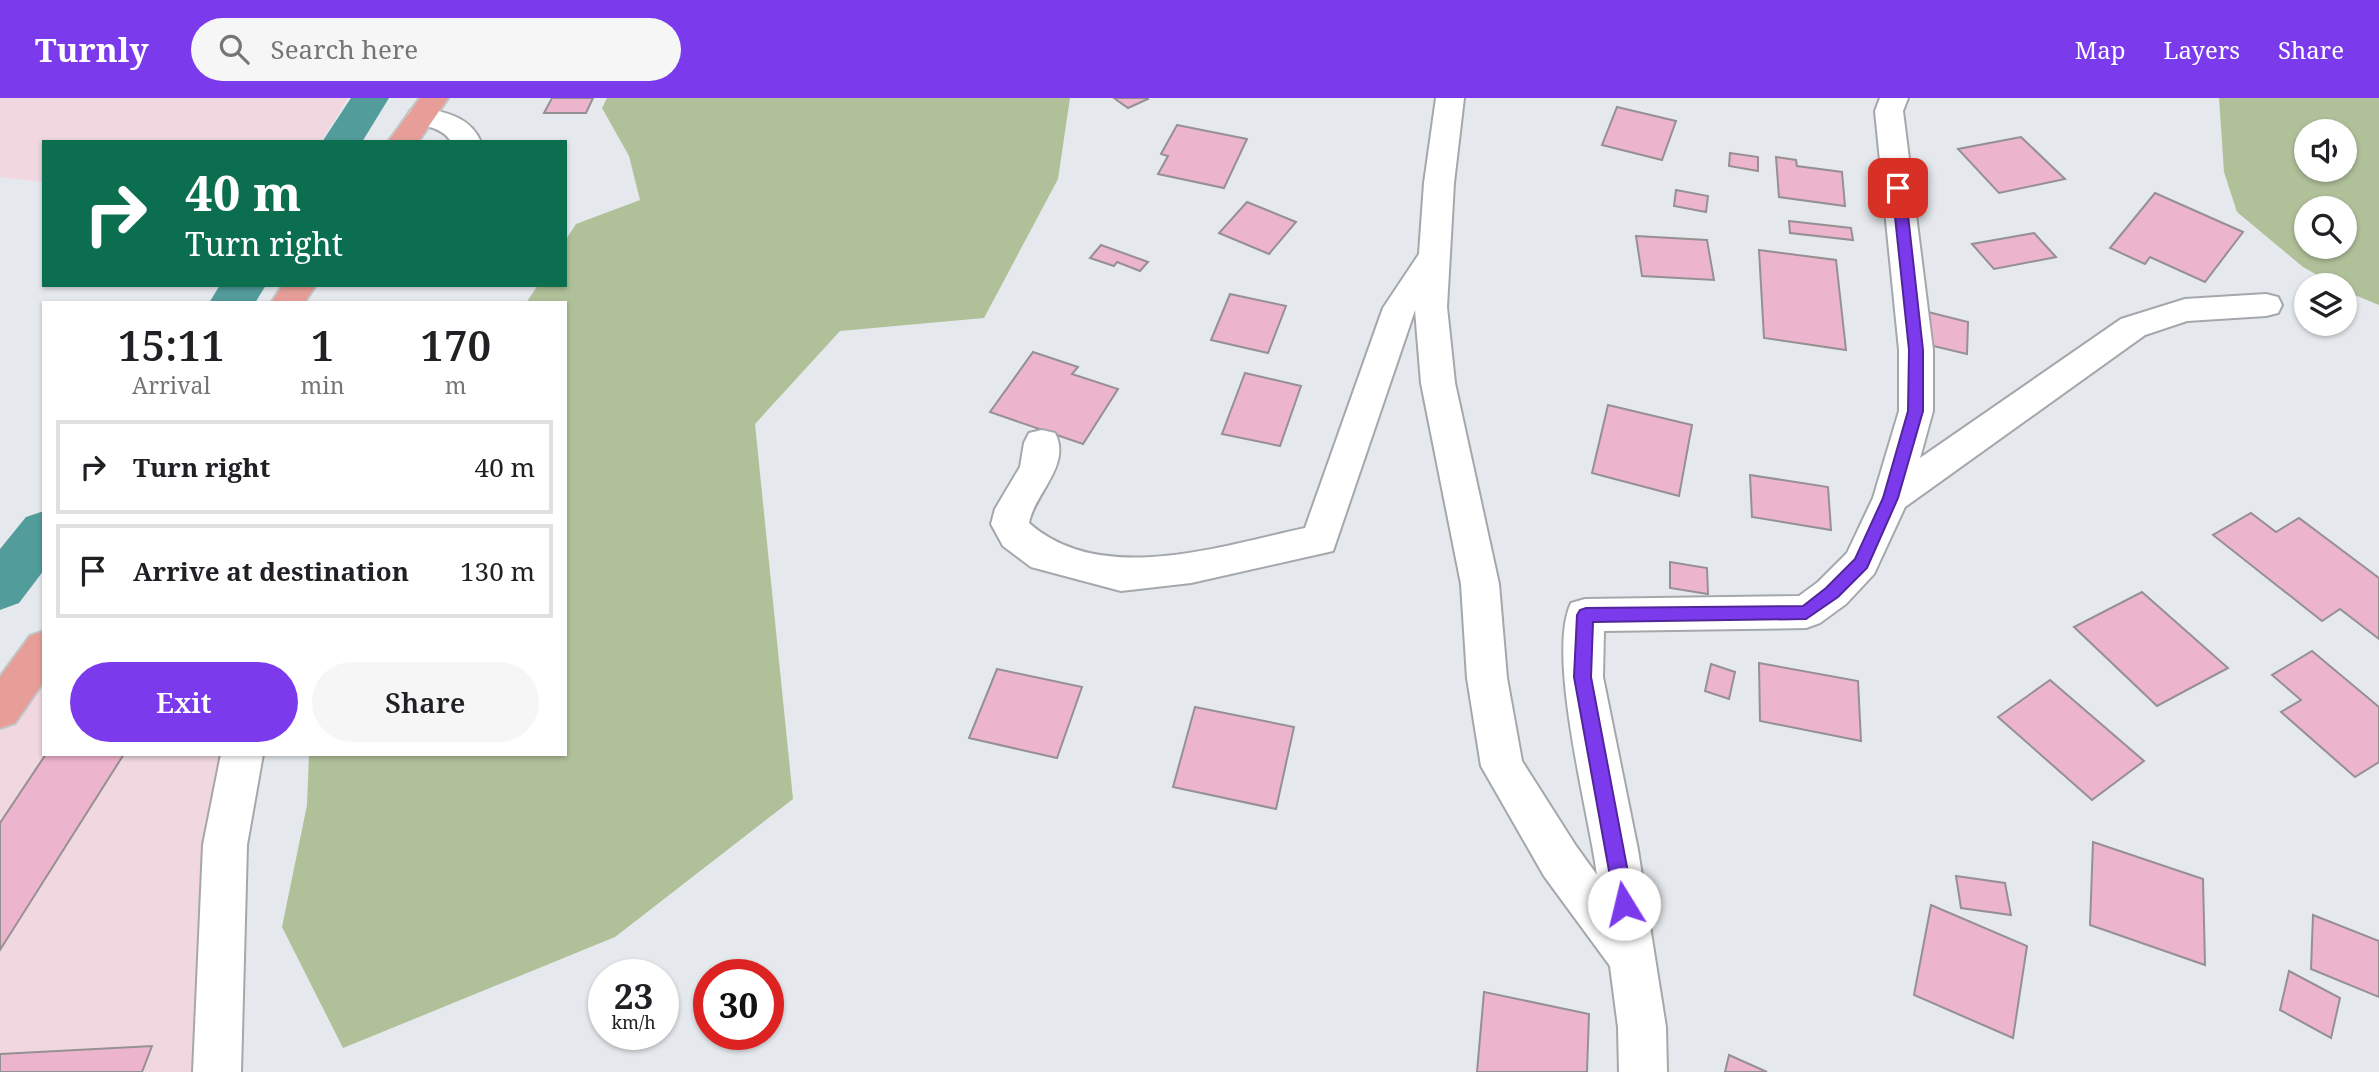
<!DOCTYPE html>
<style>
body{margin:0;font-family:"Noto Serif",serif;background:#f6f6f6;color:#202124;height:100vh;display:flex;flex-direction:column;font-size:26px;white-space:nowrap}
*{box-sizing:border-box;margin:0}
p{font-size:23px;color:#757577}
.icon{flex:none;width:38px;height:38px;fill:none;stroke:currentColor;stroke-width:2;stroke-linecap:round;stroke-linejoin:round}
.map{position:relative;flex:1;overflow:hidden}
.side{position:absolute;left:42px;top:203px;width:525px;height:455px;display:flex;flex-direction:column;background:#fff;border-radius:0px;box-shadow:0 2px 5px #0004}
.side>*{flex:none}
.top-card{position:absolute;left:42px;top:42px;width:525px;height:147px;border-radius:0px;box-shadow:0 2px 5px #0004;background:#0b6e4f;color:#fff;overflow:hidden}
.fabs{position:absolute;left:2294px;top:21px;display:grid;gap:14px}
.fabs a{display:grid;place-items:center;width:63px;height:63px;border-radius:50%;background:#fff;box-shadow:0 2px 5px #0004;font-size:35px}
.speed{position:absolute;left:588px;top:861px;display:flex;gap:14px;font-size:35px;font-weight:700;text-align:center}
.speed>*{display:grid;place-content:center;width:91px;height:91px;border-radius:50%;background:#fff;box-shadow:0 2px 5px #0004;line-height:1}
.speed small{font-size:18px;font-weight:400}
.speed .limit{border:10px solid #d22;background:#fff;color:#111}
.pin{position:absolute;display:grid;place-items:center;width:60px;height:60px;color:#fff;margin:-30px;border-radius:14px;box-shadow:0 4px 10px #0006}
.me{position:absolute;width:77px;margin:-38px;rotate:351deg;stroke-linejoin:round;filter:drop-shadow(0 0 5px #0008)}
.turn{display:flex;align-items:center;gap:24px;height:147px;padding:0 28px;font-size:32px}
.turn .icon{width:91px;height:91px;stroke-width:2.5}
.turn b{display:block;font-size:49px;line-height:60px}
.eta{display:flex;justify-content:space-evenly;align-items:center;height:119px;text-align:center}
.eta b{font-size:42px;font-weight:600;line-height:49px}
.primary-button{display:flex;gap:14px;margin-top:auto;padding:14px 28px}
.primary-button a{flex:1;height:80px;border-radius:42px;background:#7c3aed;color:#fff;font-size:28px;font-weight:600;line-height:80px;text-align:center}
.primary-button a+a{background:#f6f6f6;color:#202124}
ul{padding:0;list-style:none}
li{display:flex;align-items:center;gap:21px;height:94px;margin:0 14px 10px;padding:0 14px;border:4px solid #e0e0e0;border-radius:0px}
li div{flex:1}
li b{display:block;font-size:26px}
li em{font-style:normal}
header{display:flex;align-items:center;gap:42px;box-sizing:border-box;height:98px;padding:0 35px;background:#7c3aed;color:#fff}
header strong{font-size:33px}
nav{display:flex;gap:38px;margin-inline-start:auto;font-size:24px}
.search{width:490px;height:63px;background:#f6f6f6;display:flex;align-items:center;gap:18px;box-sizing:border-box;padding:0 24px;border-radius:38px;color:#757577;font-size:26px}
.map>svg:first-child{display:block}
</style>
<header>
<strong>Turnly</strong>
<div class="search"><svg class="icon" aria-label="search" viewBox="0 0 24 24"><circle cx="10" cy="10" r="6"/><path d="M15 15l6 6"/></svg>Search here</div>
<nav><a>Map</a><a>Layers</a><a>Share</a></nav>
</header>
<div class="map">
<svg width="2379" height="974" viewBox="0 0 2379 974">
<rect width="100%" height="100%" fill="#e5e9ed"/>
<g fill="#f0d7e0">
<polygon points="0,0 348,0 321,44 44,44 44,84 0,79"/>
<polygon points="44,539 44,656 242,656 217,974 0,974 0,599"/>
</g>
<g fill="#b0c099" fill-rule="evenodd">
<polygon points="607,0 1070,0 1058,81 984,220 840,233 755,326 793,701 615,839 343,950 282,829 307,707 309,656 565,656 565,205 526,205 538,187 565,187 565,143 576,126 640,102 629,58 602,10"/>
<path d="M 2219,0 L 2379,0 L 2379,207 L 2345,193 L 2345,187 L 2335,187 L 2303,169 L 2237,114 L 2224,74 ZM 2306,33 L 2345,33 L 2345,72 L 2306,72 ZM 2306,110 L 2345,110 L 2345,149 L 2306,149 Z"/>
</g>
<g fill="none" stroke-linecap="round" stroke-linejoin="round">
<g fill="#539c9c" fill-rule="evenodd">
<polygon points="351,0 389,0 362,44 322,44"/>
<polygon points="220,187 266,187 255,205 209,205"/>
<polygon points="44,413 44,472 19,505 0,512 0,451 26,419"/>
</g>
</g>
<g fill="#edb4cd" stroke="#959092" stroke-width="2">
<polygon points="552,0 593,0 586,15 544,15"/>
<polygon points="1114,0 1147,0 1148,1 1128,10"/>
<polygon points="1617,9 1676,23 1662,62 1602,47"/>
<polygon points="1177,27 1247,41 1224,90 1158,76 1168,58 1161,56"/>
<polygon points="2021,39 2065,81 1999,95 1958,51"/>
<polygon points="1730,55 1758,59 1758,73 1729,68"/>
<polygon points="1776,59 1796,62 1797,68 1842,74 1845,108 1779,99"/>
<polygon points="1676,92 1708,98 1706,114 1674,108"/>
<polygon points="2155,95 2243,134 2205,184 2150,159 2145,166 2110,150"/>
<polygon points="1247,104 1296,124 1269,156 1219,135"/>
<polygon points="1789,123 1851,130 1853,142 1790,135"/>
<polygon points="2034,135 2056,159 1994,171 1972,146"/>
<polygon points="1636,138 1707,142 1714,182 1642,178"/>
<polygon points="1101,147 1148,164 1140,173 1117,164 1114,168 1090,160"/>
<polygon points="1759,152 1836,162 1846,252 1764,240"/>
<polygon points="1230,196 1286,208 1268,255 1211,242"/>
<polygon points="1928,214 1968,224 1967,256 1925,246"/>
<polygon points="1033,254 1078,269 1072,276 1118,291 1083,346 990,314"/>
<polygon points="1245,275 1301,288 1280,348 1222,336"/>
<polygon points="1608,307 1692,327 1679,398 1592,375"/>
<polygon points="1750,377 1828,389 1831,432 1752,419"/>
<polygon points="2251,415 2276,434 2299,420 2379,480 2379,541 2340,511 2322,523 2213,437"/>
<polygon points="1670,464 1707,470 1708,496 1670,490"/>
<polygon points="2142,494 2228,570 2157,608 2074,529"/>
<polygon points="2312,553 2379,609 2379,664 2355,679 2281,614 2301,602 2272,577"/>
<polygon points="1759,565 1858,583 1861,643 1760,623"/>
<polygon points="1711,566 1735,574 1729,601 1705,593"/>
<polygon points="997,571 1082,589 1057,660 969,640"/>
<polygon points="2050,582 2144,663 2092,702 1998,619"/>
<polygon points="1195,609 1294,629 1276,711 1173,689"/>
<polygon points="46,656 124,656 0,852 0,725"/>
<polygon points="2093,744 2203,781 2205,867 2090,827"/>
<polygon points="1956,778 2005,785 2011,817 1961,810"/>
<polygon points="1931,807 2027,848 2013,940 1914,897"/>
<polygon points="2313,817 2379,843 2379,899 2311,871"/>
<polygon points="2289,873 2340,900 2331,940 2280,912"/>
<polygon points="1484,894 1589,916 1587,974 1477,974"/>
<polygon points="152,948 142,974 0,974 0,956"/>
<polygon points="1729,957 1767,974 1725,974"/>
</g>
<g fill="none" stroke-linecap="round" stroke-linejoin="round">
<defs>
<g id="minor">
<path d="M 1436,0 L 1464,0 L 1454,85 L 1447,209 L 1455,285 L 1499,486 L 1507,580 L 1522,663 L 1576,748 L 1597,777 C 1589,715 1546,557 1571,505 L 1585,501 L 1799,498 L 1818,484 L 1847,455 L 1873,400 L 1899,313 L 1899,252 L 1875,13 L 1880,0 L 1908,0 L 1903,13 L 1933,252 L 1933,313 L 1920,360 L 2121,221 L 2185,201 L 2266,196 L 2278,199 L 2282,207 L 2278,215 L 2266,218 L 2187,223 L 2145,237 L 1905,409 L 1874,476 L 1846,506 L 1820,525 L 1806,530 L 1604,533 L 1603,579 L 1638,752 L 1666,929 L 1667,974 L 1619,974 L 1618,929 L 1610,868 L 1544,778 L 1481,668 L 1467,580 L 1461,486 L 1421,285 L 1415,212 L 1333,453 L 1191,485 L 1121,493 L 1031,469 L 1003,448 L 991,426 L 995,411 L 1020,369 L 1024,345 L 1029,335 L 1042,332 L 1055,335 C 1072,367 1034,396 1029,425 C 1101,489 1221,448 1305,430 L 1383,210 L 1419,156 L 1424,85 Z"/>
<path d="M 421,9 C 446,15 470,18 481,44 L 451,44 C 444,30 425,28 411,24 L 407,18 L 411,12 Z"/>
<polygon points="221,656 263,656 247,747 241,974 193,974 203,747"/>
</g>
<g id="major">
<polygon points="420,0 448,0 418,44 388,44"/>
<polygon points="283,187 316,187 304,205 271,205"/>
<polygon points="44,533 44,583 15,625 0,630 0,579 30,538"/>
</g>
</defs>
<use href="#minor" stroke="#a4a7ab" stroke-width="4"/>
<use href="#major" stroke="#c4c4c4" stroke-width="4"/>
<use href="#minor" fill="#fff" fill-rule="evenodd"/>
<use href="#major" fill="#e89e98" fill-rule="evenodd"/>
</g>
<polygon fill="#7c3aed" stroke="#51269a" stroke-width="2" points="1898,86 1905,90 1923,252 1923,313 1898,400 1867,470 1838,499 1806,521 1593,524 1591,579 1634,806 1631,812 1624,815 1618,812 1615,806 1574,579 1577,517 1580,512 1586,510 1803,508 1826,490 1855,461 1883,400 1908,313 1909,252 1892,90"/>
</svg>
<div class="fabs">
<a><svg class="icon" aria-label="sound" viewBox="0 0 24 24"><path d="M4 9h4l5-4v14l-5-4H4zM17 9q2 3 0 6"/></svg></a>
<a><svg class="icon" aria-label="search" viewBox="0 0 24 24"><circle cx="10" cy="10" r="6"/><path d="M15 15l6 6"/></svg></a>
<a><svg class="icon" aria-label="layers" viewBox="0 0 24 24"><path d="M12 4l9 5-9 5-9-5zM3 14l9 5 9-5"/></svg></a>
</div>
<div class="speed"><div>23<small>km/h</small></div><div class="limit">30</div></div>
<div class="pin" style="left:1898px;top:90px;background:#d93025"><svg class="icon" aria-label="arrive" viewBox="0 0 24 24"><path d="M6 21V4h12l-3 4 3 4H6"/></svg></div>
<svg class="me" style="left:1624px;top:806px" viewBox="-20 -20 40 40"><circle r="19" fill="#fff"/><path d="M0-13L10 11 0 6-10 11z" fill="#7c3aed"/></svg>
<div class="top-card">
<div class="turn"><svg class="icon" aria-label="right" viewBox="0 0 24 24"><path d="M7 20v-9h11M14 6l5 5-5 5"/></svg><div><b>40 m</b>Turn right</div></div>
</div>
<section class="side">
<div class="eta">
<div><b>15:11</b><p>Arrival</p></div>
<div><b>1</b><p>min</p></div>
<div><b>170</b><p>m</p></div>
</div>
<ul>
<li><svg class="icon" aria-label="right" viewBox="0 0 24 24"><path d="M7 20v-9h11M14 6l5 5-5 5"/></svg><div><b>Turn right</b></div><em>40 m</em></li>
<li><svg class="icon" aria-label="arrive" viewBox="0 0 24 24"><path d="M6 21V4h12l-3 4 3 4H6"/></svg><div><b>Arrive at destination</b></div><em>130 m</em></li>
</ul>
<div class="primary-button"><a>Exit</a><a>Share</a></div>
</section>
</div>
